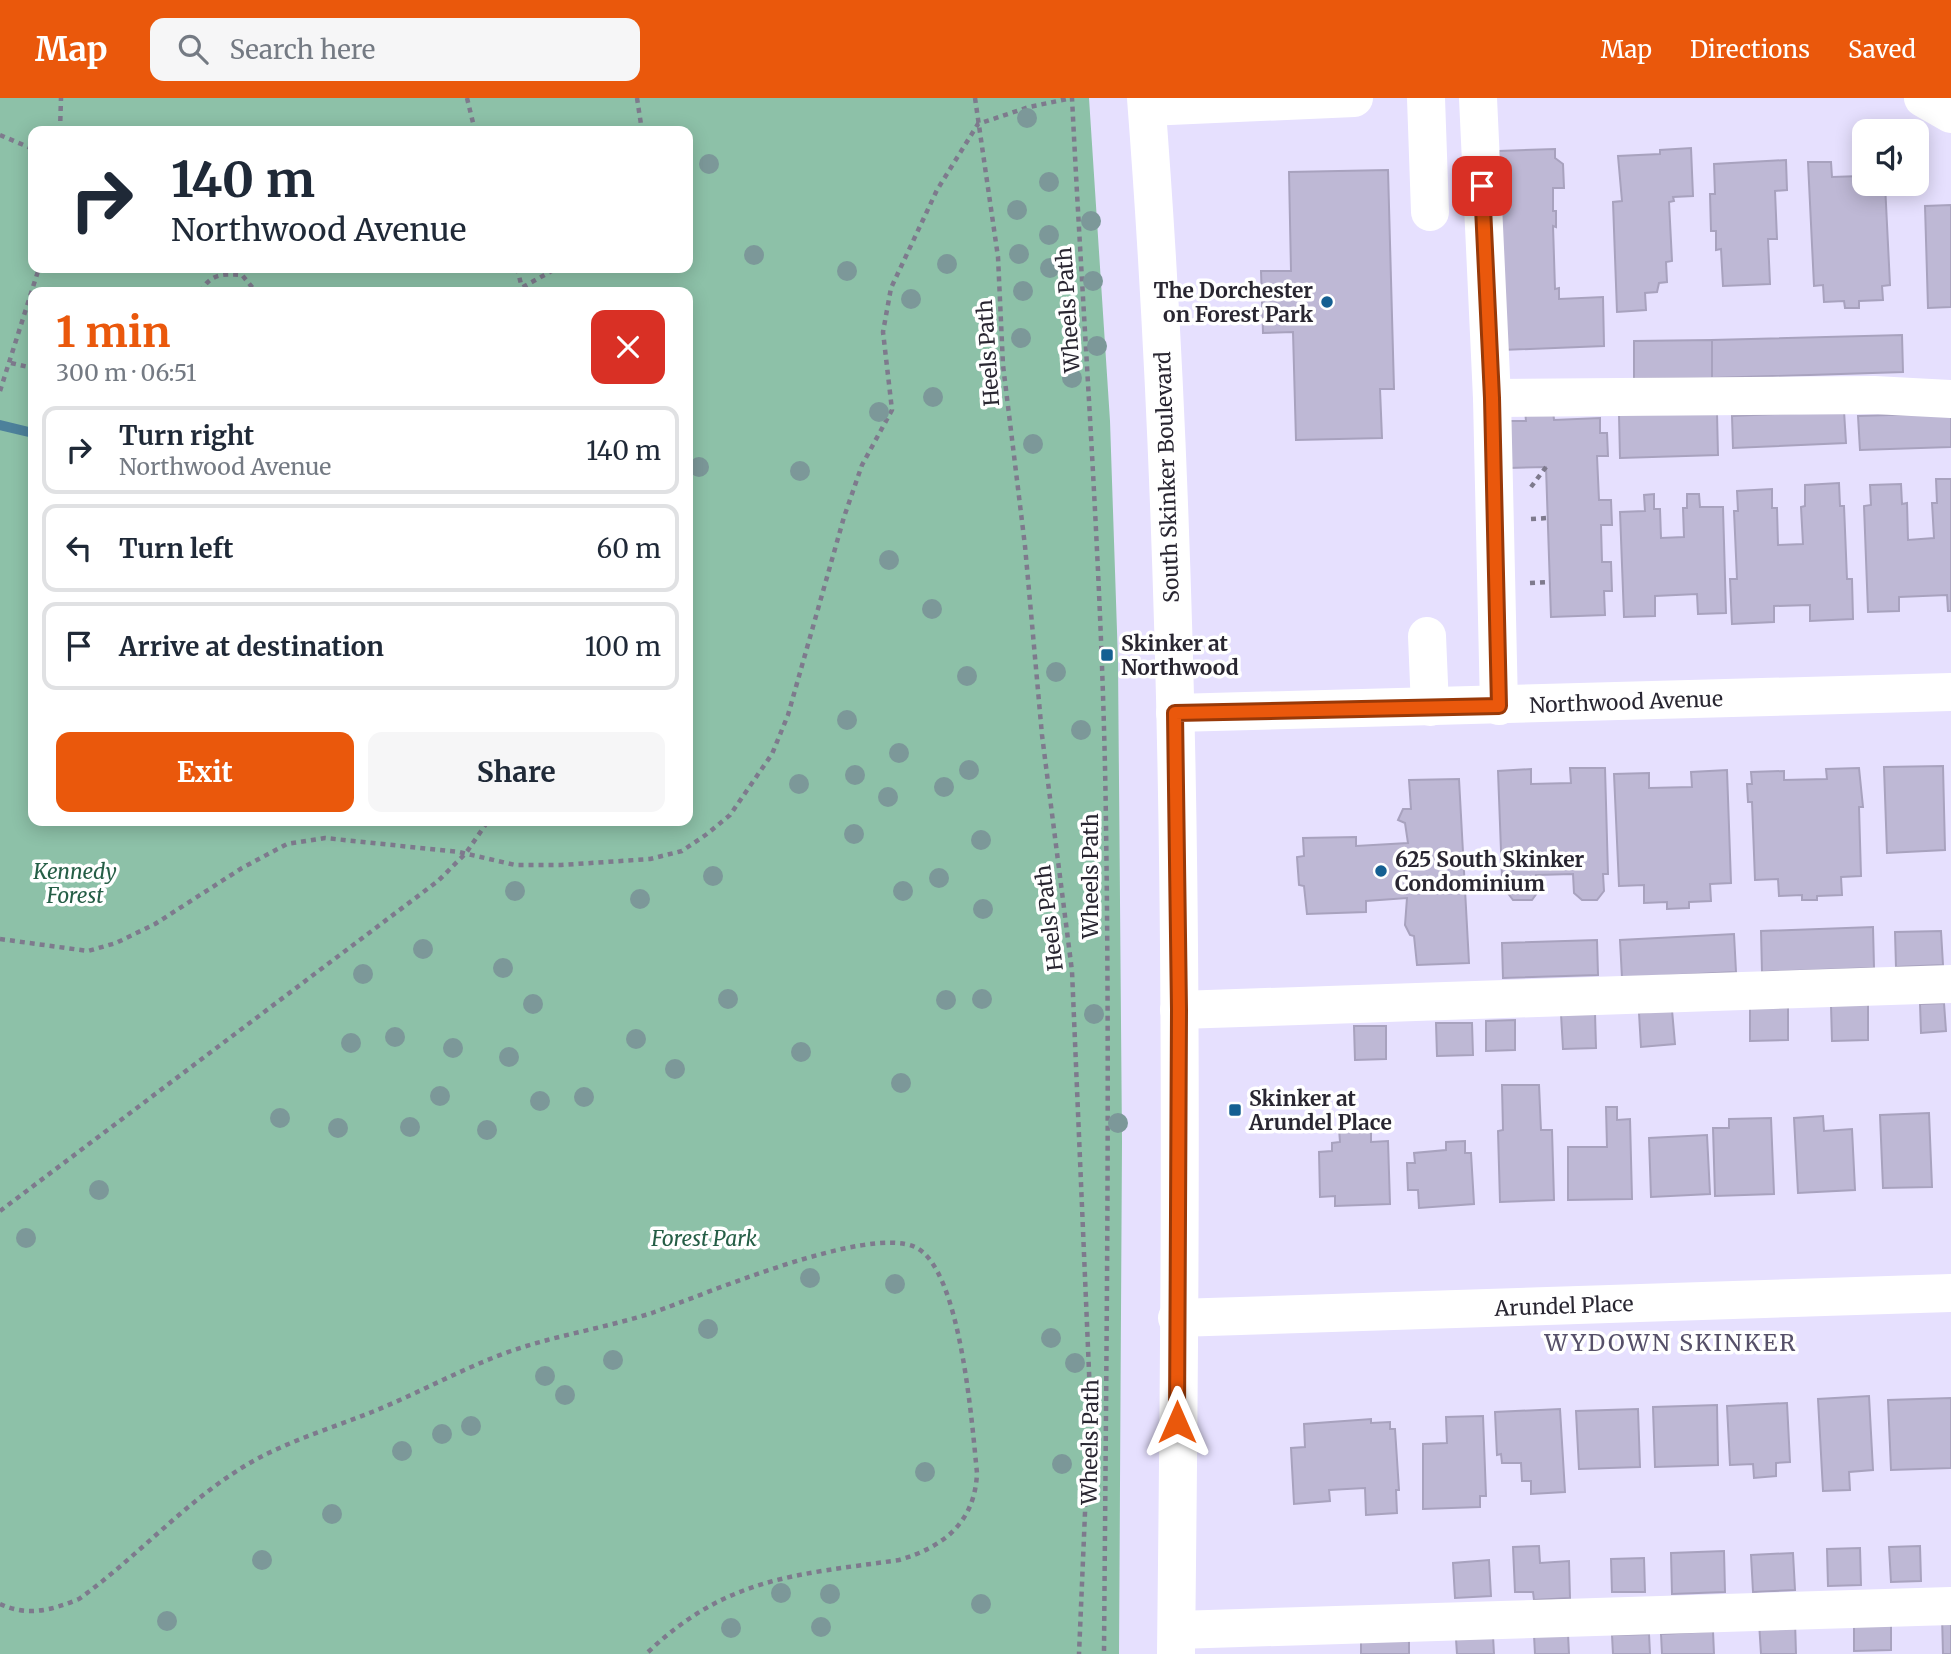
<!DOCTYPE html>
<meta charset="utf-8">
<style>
body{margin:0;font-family:Merriweather,serif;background:#f6f6f7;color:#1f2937;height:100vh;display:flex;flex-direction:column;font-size:26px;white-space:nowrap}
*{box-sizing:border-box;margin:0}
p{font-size:23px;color:#747a83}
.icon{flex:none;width:38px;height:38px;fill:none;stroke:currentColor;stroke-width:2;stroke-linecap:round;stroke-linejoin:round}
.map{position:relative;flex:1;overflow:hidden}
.drawer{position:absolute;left:28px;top:189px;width:665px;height:539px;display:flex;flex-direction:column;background:#fff;border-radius:14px;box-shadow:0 4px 18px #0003}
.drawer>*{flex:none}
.banner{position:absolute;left:28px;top:28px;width:665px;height:147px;border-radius:14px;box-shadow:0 4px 18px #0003;background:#fff;color:#1f2937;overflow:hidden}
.fabs{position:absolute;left:1852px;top:21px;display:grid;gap:14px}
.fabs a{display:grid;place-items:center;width:77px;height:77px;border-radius:14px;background:#fff;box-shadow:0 4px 18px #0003;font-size:35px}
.pin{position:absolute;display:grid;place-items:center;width:60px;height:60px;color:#fff;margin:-30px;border-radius:14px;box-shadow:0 4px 10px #0006}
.me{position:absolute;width:77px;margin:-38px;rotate:0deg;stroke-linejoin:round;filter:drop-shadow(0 0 5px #0008)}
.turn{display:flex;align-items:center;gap:24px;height:147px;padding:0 28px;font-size:32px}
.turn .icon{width:91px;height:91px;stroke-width:2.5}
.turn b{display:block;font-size:49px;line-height:60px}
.round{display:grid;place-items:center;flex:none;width:74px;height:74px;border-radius:14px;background:#f6f6f7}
.overview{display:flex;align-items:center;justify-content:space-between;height:119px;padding:0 28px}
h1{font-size:42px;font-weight:700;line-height:52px;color:#ea580c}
.action{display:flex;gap:14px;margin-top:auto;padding:14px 28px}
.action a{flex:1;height:80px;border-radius:14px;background:#ea580c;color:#fff;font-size:28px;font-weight:700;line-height:80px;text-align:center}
.action a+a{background:#f6f6f7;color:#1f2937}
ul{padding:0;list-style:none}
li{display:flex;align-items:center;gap:21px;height:88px;margin:0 14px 10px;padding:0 14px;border:4px solid #e0e1e3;border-radius:14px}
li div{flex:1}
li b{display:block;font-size:26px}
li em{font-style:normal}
header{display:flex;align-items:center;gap:42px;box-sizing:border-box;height:98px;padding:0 35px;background:#ea580c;color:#fff}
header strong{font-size:33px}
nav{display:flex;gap:38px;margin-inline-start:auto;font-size:24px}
.search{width:490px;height:63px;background:#f6f6f7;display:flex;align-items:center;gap:18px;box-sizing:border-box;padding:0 24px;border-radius:14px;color:#747a83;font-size:26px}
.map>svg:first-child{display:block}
</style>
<header>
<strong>Map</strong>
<div class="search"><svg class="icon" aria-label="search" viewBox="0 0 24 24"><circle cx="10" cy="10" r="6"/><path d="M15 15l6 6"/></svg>Search here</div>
<nav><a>Map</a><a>Directions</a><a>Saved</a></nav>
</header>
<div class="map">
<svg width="1951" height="1556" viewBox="0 0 1951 1556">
<rect width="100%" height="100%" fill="#e6e0fe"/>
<path fill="#8dc1a8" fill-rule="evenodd" d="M 0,0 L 1089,0 L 1110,323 L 1118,563 L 1122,1044 L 1119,1556 L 0,1556 ZM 688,33 L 688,170 L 33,170 L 33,33 ZM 688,194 L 688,723 L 33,723 L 33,194 Z"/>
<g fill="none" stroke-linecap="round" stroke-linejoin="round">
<polyline stroke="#4d819b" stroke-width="10" points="0,327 33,335"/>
</g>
<g fill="#beb8d5" stroke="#a8a2be" stroke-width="2">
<polygon points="1691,50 1693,98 1673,99 1674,103 1669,104 1672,163 1666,164 1667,184 1659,185 1657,194 1645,195 1646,212 1617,214 1613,104 1622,103 1618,58 1660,56 1660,52"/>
<polygon points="1555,51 1555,60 1563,66 1564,90 1553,90 1553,113 1556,113 1556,129 1553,128 1555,191 1559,190 1559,201 1603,199 1604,248 1502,252 1499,53"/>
<polygon points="1786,62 1787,92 1775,93 1777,141 1768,141 1770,186 1723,188 1721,151 1716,152 1716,133 1711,133 1710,96 1715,96 1714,66"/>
<polygon points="1860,62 1864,62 1864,86 1885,86 1890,187 1882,188 1883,202 1859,203 1859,210 1845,210 1844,203 1824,204 1823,187 1814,188 1808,64 1831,64 1832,79 1861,78"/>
<polygon points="1388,72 1394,291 1380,291 1382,340 1296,342 1293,234 1263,235 1261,173 1291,173 1289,74"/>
<polygon points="1951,107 1951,209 1928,210 1925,108"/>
<polygon points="1902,237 1903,274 1712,280 1712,242"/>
<polygon points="1712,242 1712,280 1634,281 1634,243"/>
<polygon points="1553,311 1554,322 1600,320 1600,335 1607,335 1608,358 1597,358 1599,402 1611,402 1612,427 1601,427 1602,464 1611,464 1612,493 1604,493 1605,517 1551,519 1546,369 1508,370 1506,323 1526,323 1525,312"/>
<polygon points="1844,313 1846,345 1733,350 1732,318"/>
<polygon points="1717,315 1718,357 1620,360 1619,317"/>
<polygon points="1951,315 1951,349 1860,352 1858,318"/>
<polygon points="1936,381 1951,381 1951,513 1948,513 1947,497 1899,499 1899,513 1868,514 1864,408 1871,407 1870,387 1901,386 1902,406 1907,405 1908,442 1934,440 1932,405 1937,405"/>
<polygon points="1839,385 1840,408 1844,408 1847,481 1852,481 1853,521 1810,523 1810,507 1774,508 1774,524 1732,526 1730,481 1737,481 1734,413 1738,413 1737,393 1772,391 1772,410 1777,410 1778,447 1803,446 1801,409 1805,408 1805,387"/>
<polygon points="1654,396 1654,411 1660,411 1661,440 1684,439 1683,410 1687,410 1687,396 1699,396 1700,409 1723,409 1726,515 1698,516 1697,496 1655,498 1655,518 1624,519 1620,414 1645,413 1644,397"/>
<polygon points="1943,668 1945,752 1887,755 1884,669"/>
<polygon points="1570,670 1605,670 1608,776 1603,776 1604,793 1597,802 1582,802 1574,795 1573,776 1536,777 1537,795 1532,802 1513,802 1507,794 1507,778 1502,779 1498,673 1531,671 1531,686 1571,685"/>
<polygon points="1859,670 1863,709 1859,709 1861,778 1841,779 1842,797 1817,798 1817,802 1802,802 1802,797 1779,798 1778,781 1755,782 1752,704 1748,704 1747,686 1752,686 1751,674 1784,673 1784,682 1827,681 1826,671"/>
<polygon points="1727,672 1731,785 1710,786 1711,803 1689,804 1689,810 1667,811 1667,804 1644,805 1644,787 1619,788 1614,676 1649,675 1649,690 1692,689 1691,674"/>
<polygon points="1459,681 1469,865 1417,867 1414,838 1410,837 1405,827 1407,800 1366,803 1366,814 1307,816 1304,788 1299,787 1297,759 1304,758 1303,740 1356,739 1356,748 1408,745 1405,725 1398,722 1403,711 1411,711 1409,682"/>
<polygon points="1873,829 1874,870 1762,874 1761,833"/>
<polygon points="1941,833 1943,867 1896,869 1895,834"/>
<polygon points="1734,836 1736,874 1622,880 1620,842"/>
<polygon points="1597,842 1598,877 1503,880 1502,845"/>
<polygon points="1944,905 1946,933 1921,935 1920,906"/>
<polygon points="1868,906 1868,942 1832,943 1831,907"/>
<polygon points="1788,909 1788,942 1750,943 1750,910"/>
<polygon points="1672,912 1675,946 1641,949 1639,915"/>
<polygon points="1595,915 1596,950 1563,951 1561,916"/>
<polygon points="1515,922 1515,952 1486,953 1486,923"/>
<polygon points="1436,925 1472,925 1473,957 1437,958"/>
<polygon points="1354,928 1386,928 1386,961 1355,962"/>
<polygon points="1502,987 1539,987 1541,1032 1552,1032 1554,1102 1500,1104 1498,1033 1503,1032"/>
<polygon points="1606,1009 1617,1009 1617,1022 1630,1021 1632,1101 1568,1102 1568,1049 1607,1049"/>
<polygon points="1929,1015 1932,1089 1883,1090 1880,1017"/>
<polygon points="1823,1018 1824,1033 1852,1031 1855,1092 1798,1095 1794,1020"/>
<polygon points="1771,1020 1774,1096 1715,1098 1713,1030 1729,1030 1729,1021"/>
<polygon points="1371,1030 1371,1044 1388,1043 1390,1106 1335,1108 1335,1098 1320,1099 1319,1054 1332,1053 1332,1045 1340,1044 1339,1031"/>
<polygon points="1707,1037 1710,1096 1651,1099 1649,1040"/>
<polygon points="1465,1043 1465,1055 1471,1055 1474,1106 1419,1110 1418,1092 1408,1092 1407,1065 1415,1065 1414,1055 1446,1052 1446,1044"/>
<polygon points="1869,1298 1873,1372 1849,1374 1850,1392 1823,1393 1818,1301"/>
<polygon points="1951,1300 1951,1370 1891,1372 1888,1302"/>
<polygon points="1787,1305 1790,1364 1776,1365 1776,1378 1754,1380 1753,1366 1730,1367 1727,1308"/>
<polygon points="1717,1307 1718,1367 1655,1369 1653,1309"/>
<polygon points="1560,1311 1565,1394 1531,1396 1531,1383 1522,1383 1521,1365 1502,1365 1501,1356 1497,1357 1495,1314"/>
<polygon points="1638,1311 1640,1369 1579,1371 1576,1313"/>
<polygon points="1483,1318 1486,1398 1480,1398 1480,1409 1423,1411 1423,1346 1447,1345 1446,1319"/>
<polygon points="1371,1321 1371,1325 1390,1324 1390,1331 1395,1331 1399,1392 1396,1392 1397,1415 1366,1417 1365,1390 1329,1392 1330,1403 1294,1406 1291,1350 1305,1349 1304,1326"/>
<polygon points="1539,1448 1540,1465 1569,1463 1570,1500 1534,1502 1533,1494 1515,1494 1513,1449"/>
<polygon points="1920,1448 1921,1483 1891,1484 1889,1449"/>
<polygon points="1860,1450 1861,1487 1828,1488 1827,1451"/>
<polygon points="1724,1453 1725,1494 1672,1496 1671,1455"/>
<polygon points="1793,1455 1795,1492 1753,1494 1751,1457"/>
<polygon points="1644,1460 1645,1494 1612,1494 1611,1461"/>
<polygon points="1489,1462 1491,1498 1455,1500 1453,1465"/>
<polygon points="1951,1517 1951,1556 1943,1556 1942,1518"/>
<polygon points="1891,1519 1891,1552 1854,1553 1854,1520"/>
<polygon points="1795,1523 1796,1556 1761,1556 1759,1524"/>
<polygon points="1713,1533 1714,1556 1662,1556 1661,1536"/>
<polygon points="1568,1536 1569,1556 1535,1556 1534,1537"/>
<polygon points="1649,1536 1650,1556 1613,1556 1612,1537"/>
<polygon points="1493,1538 1494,1556 1457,1556 1456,1541"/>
<rect x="1361" y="1543" width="48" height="13"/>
</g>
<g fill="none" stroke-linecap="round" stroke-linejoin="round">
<g stroke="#7e7a8d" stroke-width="4.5" stroke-dasharray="5 5" stroke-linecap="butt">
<polyline points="467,0 475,33"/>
<polyline points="637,0 642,33"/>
<polyline points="975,0 998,159 1003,267 1025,448 1042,637 1072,873 1090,1297 1079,1556"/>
<polyline points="60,33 61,0"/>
<polyline points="0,37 33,51"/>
<polyline points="517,170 523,194"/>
<path d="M 200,194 C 212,175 221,176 242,177 L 256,194"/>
<polyline points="514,194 557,170"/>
<polyline points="11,265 33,270"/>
<polyline points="0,293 39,170"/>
<polyline points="1531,389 1546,369"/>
<polyline points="1531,421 1548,420"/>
<polyline points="1530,485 1550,484"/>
<path d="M 0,841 L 88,853 L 116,845 L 155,826 L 242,770 L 287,746 L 325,740 L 459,754 L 515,767 L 561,767 L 650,761 L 682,753 L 707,736 L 730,717 L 750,688 L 772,656 L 788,617 L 844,419 L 862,367 L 892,312 L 883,234 L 891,190 L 937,92 L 978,26 L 1029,9 L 1072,0 C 1084,242 1103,484 1106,727 C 1110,1003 1106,1280 1104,1556"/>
<polyline points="0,1113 438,783 466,755 488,723"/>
<path d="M 0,1506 C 28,1519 52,1512 79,1501 C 136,1460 183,1406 243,1369 C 282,1345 329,1331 372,1314 C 419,1295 463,1270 511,1253 C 557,1237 605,1230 652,1215 C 706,1196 866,1127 915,1149 C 961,1170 972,1327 977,1375 C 975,1424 944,1449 899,1462 C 795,1477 726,1479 646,1556"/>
</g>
<g stroke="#fff" stroke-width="38">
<polyline points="1426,0 1430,114"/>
<polyline points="1478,0 1492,300 1499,608"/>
<polyline points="1923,0 1951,16"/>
<polyline points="1147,9 1354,0"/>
<polyline points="1492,300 1874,297 1951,301"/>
<polyline points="1427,538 1430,609"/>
<polyline points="1175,615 1951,594"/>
<polyline points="1179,912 1951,886"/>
<polyline points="1177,1220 1951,1195"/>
<polyline points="1177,1532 1951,1508"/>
</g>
<path stroke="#fff" stroke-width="38" d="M 1146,0 C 1186,517 1182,1038 1176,1556"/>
</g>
<g fill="#7c9899">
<circle cx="1027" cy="20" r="10"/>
<circle cx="709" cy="66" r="10"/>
<circle cx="1049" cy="84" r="10"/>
<circle cx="1017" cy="112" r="10"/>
<circle cx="1091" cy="123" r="10"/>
<circle cx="1049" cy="137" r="10"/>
<circle cx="1019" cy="156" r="10"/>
<circle cx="754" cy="157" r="10"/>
<circle cx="947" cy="166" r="10"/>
<circle cx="1050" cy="170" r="10"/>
<circle cx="847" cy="173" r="10"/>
<circle cx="1093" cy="183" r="10"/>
<circle cx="1023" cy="193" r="10"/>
<circle cx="911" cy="201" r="10"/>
<circle cx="1021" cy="240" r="10"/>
<circle cx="1097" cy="248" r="10"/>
<circle cx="1072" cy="280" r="10"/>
<circle cx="933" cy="299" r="10"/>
<circle cx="879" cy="314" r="10"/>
<circle cx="1033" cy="346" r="10"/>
<circle cx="699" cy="369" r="10"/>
<circle cx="800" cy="373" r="10"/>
<circle cx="889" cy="462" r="10"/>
<circle cx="932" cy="511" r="10"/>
<circle cx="1056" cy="574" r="10"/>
<circle cx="967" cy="578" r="10"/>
<circle cx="847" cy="622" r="10"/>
<circle cx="1081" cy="632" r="10"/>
<circle cx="899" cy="655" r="10"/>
<circle cx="969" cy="672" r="10"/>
<circle cx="855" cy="677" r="10"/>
<circle cx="799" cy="686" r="10"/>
<circle cx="944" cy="689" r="10"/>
<circle cx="888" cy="699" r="10"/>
<circle cx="854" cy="736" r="10"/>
<circle cx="981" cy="742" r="10"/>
<circle cx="713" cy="778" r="10"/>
<circle cx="939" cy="780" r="10"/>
<circle cx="515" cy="793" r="10"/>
<circle cx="903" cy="793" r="10"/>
<circle cx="640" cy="801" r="10"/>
<circle cx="983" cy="811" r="10"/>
<circle cx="423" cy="851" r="10"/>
<circle cx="503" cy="870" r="10"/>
<circle cx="363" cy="876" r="10"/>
<circle cx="728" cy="901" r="10"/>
<circle cx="982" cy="901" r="10"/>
<circle cx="946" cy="902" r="10"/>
<circle cx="533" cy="906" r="10"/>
<circle cx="1094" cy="916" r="10"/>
<circle cx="395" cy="939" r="10"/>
<circle cx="636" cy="941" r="10"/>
<circle cx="351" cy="945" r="10"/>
<circle cx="453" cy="950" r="10"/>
<circle cx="801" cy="954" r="10"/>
<circle cx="509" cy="959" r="10"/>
<circle cx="675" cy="971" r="10"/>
<circle cx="901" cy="985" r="10"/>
<circle cx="440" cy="998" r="10"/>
<circle cx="584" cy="999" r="10"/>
<circle cx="540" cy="1003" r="10"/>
<circle cx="280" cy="1020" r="10"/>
<circle cx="1118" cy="1025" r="10"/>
<circle cx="410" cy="1029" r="10"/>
<circle cx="338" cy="1030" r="10"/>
<circle cx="487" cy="1032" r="10"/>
<circle cx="99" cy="1092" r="10"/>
<circle cx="26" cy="1140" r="10"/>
<circle cx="810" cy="1180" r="10"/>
<circle cx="895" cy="1186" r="10"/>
<circle cx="708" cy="1231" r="10"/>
<circle cx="1051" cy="1240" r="10"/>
<circle cx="613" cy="1262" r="10"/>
<circle cx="1075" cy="1265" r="10"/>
<circle cx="545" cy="1278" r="10"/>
<circle cx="565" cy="1297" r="10"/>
<circle cx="471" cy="1328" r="10"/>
<circle cx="442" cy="1336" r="10"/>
<circle cx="402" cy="1353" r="10"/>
<circle cx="1062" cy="1366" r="10"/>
<circle cx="925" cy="1374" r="10"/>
<circle cx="332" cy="1416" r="10"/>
<circle cx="262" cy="1462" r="10"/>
<circle cx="781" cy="1495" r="10"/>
<circle cx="830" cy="1496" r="10"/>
<circle cx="981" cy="1506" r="10"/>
<circle cx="167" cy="1523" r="10"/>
<circle cx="821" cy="1529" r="10"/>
<circle cx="731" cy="1530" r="10"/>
</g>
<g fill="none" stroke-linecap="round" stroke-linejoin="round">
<defs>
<polyline id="route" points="1177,1324 1179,912 1175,615 1499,608 1492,300 1482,88"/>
</defs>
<use href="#route" stroke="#983908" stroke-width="18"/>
<use href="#route" stroke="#ea580c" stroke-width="12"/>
</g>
<g fill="#145f92" stroke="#fff" stroke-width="2.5">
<circle cx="1327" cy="204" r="7"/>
<rect x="1100" y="550" width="14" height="14" rx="3.5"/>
<circle cx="1381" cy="773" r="7"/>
<rect x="1228" y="1005" width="14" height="14" rx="3.5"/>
</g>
<g text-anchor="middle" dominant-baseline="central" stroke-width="7" stroke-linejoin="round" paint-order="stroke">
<g font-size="21" font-weight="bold" fill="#292631" stroke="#fff" text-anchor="start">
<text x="1313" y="192" text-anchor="end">The Dorchester<tspan x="1313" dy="24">on Forest Park</tspan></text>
<text x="1121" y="545">Skinker at<tspan x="1121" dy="24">Northwood</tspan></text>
<text x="1395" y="761">625 South Skinker<tspan x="1395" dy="24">Condominium</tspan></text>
<text x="1249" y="1000">Skinker at<tspan x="1249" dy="24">Arundel Place</tspan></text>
</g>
<g font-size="21" fill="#292631" stroke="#fff">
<text transform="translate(1068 212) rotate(-94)">Wheels Path</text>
<text transform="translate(988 255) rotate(-94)">Heels Path</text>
<text transform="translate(1167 379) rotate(-92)">South Skinker Boulevard</text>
<text transform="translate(1626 604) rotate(-2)">Northwood Avenue</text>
<text transform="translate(1090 778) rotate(-90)">Wheels Path</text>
<text transform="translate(1049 820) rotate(-97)">Heels Path</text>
<text transform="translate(1564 1208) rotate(-2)">Arundel Place</text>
<text transform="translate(1090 1344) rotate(-89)">Wheels Path</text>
</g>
<g font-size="21" font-style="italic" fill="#255e46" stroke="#fff">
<text x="75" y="773">Kennedy<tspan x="75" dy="24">Forest</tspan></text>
<text x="704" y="1140">Forest Park</text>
</g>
<g font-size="23" letter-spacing="2" fill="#565069" stroke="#fff">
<text x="1671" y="1244">WYDOWN SKINKER</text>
</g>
</g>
</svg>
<div class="fabs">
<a><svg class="icon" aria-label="sound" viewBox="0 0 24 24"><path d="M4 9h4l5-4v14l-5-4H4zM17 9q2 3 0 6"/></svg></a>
</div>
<div class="pin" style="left:1482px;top:88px;background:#d93025"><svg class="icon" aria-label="arrive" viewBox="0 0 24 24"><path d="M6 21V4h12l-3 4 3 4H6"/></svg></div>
<svg class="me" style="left:1177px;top:1324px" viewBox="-20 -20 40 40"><path d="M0-17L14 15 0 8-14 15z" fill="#ea580c" stroke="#fff" stroke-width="4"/></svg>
<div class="banner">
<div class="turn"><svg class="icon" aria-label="right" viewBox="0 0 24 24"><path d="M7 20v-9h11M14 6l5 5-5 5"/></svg><div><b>140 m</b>Northwood Avenue</div></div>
</div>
<section class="drawer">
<div class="overview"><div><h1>1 min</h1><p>300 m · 06:51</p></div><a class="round" style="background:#d93025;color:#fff"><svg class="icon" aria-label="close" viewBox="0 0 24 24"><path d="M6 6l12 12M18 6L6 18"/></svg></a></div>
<ul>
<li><svg class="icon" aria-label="right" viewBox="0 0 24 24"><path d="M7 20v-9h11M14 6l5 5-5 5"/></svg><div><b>Turn right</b><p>Northwood Avenue</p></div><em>140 m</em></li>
<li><svg class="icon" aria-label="left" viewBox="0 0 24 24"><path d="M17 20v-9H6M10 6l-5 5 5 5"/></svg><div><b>Turn left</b></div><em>60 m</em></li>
<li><svg class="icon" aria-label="arrive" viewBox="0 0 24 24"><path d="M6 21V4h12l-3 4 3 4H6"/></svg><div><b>Arrive at destination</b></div><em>100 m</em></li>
</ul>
<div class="action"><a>Exit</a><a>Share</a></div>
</section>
</div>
